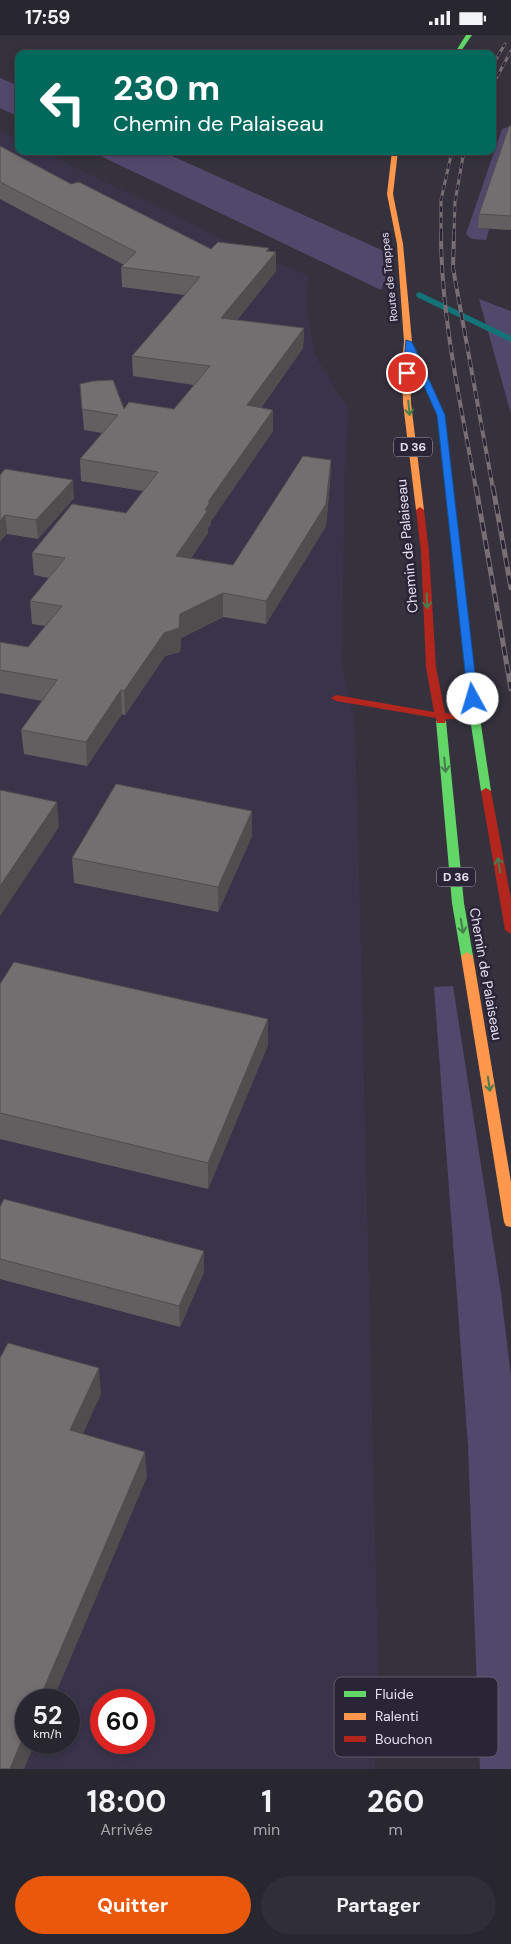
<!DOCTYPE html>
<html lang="fr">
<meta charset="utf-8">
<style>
body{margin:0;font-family:"DM Sans",sans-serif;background:#302e36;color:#f1f3f6;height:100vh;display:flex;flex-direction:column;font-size:19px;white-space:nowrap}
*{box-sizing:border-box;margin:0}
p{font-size:16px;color:#a5a5aa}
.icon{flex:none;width:28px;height:28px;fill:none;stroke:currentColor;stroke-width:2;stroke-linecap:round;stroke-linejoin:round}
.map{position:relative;height:1734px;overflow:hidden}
.sheet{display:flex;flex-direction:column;background:#28262e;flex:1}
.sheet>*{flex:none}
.guide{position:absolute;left:15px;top:15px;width:481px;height:105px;border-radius:10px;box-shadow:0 2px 8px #0003,0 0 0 1px #44434a;background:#00695c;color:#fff;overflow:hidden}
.speed{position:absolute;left:15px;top:1654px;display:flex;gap:10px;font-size:25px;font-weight:700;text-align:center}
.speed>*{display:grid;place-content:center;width:65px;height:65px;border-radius:50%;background:#28262e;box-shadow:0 2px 8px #0003,0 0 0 1px #44434a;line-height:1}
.speed small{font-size:12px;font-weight:400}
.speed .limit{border:8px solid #d22;background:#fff;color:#111}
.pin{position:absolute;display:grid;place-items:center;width:42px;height:42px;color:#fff;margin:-21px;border:2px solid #fff;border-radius:50%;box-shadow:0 1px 5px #0007}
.me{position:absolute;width:55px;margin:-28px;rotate:354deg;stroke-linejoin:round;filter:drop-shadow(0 0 4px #0008)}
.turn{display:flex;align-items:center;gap:18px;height:105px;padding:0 15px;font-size:22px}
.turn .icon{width:65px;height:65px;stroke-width:2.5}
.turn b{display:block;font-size:35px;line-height:42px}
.eta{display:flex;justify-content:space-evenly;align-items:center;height:85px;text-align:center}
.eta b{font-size:30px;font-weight:700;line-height:35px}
.primary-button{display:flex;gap:10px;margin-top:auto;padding:10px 15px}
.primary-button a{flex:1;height:58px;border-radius:30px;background:#ea580c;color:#fff;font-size:20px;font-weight:700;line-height:58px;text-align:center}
.primary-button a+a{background:#302e36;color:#f1f3f6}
.status{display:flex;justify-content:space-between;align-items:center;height:35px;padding:0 25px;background:#28262e;direction:ltr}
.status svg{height:14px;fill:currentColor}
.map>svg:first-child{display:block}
</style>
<div class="status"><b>17:59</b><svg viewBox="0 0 49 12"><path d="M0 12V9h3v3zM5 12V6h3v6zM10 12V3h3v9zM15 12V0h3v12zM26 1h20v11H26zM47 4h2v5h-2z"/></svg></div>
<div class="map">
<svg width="511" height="1734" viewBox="0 0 511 1734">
<rect width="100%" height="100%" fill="#35323d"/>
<path fill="#39344a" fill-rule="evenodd" d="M 0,96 L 19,105 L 19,116 L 42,116 L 234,210 L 308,240 L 307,269 L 314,319 L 349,374 L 345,417 L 342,631 L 354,684 L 357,753 L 378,1623 L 375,1734 L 0,1734 ZM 26,1665 L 69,1665 L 69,1708 L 26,1708 ZM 101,1665 L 144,1665 L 144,1708 L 101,1708 Z"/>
<g fill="#52486c">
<polygon points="0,43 19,51 19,82 0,73"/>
<polygon points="511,91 511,165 478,193 489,194 486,205 472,204 466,199 502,94"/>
<polygon points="90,116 161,116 395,221 381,255"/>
<polygon points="479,264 511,276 511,379"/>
<polygon points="453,951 501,1258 511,1342 511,1734 480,1734 468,1410 434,952"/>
</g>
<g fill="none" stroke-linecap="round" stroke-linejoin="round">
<polyline stroke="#147378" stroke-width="5.5" points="419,260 511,304"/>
<g fill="#63d668" fill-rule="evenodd">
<polygon points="466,0 472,0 459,19 454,19"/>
<polygon points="408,311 415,313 445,380 480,683 491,756 486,759 481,756 470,683 437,380 407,313"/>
<polygon points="441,683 446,686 464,868 473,921 467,925 461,921 452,868 436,686"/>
</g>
<g fill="#ff974d" fill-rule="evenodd">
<polygon points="392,116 398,116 393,159 403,209 412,307 410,326 411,368 424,475 420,478 416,475 403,368 402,326 404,307 397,209 387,159"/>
<polygon points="467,917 473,921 511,1147 511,1192 506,1191 504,1187 461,921"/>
</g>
<g fill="#b3261e" fill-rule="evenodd">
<polygon points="420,472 424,475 429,517 436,632 445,678 475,680 480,683 479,685 446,684 445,688 437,688 436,683 336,666 331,663 336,660 434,677 426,632 421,517 416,475"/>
<polygon points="486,753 491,756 511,864 511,899 505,895 481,756"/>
</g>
<defs>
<g id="rail-far2">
<polyline points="492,31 505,9"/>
<polyline points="492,51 511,16"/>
<polyline points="441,199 441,165 452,116"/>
<polyline points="454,199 455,167 464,116"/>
</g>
<g id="rail-far1">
<path d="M 441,198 C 441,283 461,370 476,454"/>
<polyline points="454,198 453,233 493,454"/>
</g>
<g id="rail">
<polyline points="476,452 511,654"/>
<polyline points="493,452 511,553"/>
</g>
</defs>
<use href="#rail-far2" stroke="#796e74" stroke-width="3"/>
<use href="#rail-far1" stroke="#796e74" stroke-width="4"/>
<use href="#rail" stroke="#796e74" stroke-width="5"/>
<use href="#rail-far2" stroke="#292436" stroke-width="2" stroke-dasharray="5.5" stroke-linecap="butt"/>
<use href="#rail-far1" stroke="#292436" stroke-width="2.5" stroke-dasharray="8" stroke-linecap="butt"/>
<use href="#rail" stroke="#292436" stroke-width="3" stroke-dasharray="9" stroke-linecap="butt"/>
</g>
<g fill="#635f60">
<polygon points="511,91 511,195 478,193 479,179"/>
<polygon points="0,111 71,149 211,214 269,213 269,216 276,236 237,285 304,293 303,313 261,373 273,375 273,396 211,486 211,489 208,493 208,498 191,523 233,530 331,425 330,447 326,491 266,589 223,582 181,603 180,617 165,621 125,680 122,679 87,731 24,719 21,695 42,666 0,658 0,607 28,612 45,591 32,589 30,566 49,543 34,540 32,518 126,478 143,456 81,446 80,424 102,398 84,395 80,349 124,374 174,374 194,350 133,341 132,321 185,260 122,252 121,232 124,230 0,164"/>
<polygon points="0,440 74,463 38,504 7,499"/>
<polygon points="252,776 252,801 218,877 74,848 72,823"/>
<polygon points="0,949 268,1010 208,1154 0,1104"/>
<polygon points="0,1172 204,1237 180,1292 0,1244"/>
</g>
<g fill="#504d4e">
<polygon points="269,213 269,226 276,217 276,236 222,303 221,283"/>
<polygon points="304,293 303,313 247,392 247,370"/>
<polygon points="273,375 273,396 211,486 211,489 208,493 208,498 177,543 176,521 205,475 208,467"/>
<polygon points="331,425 330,447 326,491 266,589 266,566"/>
<polygon points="73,445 74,463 38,504 36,485"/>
<polygon points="5,480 7,499 0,507 0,486"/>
<polygon points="223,558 223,582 181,603 180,617 165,621 125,680 124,656 164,598 180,579"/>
<polygon points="121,655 122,679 87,731 86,707"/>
<polygon points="57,767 59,792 0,881 0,851"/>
<polygon points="252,776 252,801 218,877 218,852"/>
<polygon points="268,984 268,1010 208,1154 208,1128"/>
<polygon points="204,1216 204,1237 180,1292 179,1271"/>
<polygon points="99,1333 101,1359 73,1421 70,1395"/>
<polygon points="145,1417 147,1442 53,1665 39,1665"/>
<polygon points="26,1695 26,1708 35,1708 24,1734 10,1734"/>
</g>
<g fill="#736e70" stroke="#504d4e">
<polygon points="509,91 511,91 511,181 479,179"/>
<polygon points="0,111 71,149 79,147 211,214 218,207 269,213 266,216 276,217 221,283 304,293 247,370 273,375 208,467 210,467 205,475 208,475 176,521 233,530 303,421 331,425 326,469 266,566 223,558 180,579 179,593 164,598 124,656 121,655 86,707 21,695 57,645 0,635 0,607 28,612 62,571 30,566 65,523 32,518 72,469 126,478 158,437 80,424 118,380 82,374 80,349 93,346 113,345 124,374 129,367 174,374 210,331 132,321 200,242 121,232 136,217 0,147"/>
<polygon points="5,434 73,445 36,485 5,480 0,486 0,440"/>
<polygon points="116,749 252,776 218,852 72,823"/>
<polygon points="0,755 57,767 0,851"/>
<polygon points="14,927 268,984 208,1128 0,1078 0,949"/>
<polygon points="4,1164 204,1216 179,1271 0,1224 0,1172"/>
<polygon points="8,1308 99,1333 70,1395 145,1417 39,1665 26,1665 26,1695 10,1734 0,1734 0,1323"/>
</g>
<defs><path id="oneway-shaft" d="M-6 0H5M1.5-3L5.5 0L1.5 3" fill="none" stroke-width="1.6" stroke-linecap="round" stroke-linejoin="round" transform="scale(1.25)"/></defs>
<g stroke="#467d4f">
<use href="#oneway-shaft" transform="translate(409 373) rotate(84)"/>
<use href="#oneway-shaft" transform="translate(427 566) rotate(87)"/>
<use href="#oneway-shaft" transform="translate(445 730) rotate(84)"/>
<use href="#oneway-shaft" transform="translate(499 830) rotate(-100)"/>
<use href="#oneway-shaft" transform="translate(462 891) rotate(80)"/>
<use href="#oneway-shaft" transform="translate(489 1049) rotate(81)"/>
</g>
<polygon fill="#1a73e8" stroke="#114b97" points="406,305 412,307 445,380 478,664 473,667 468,664 437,380 411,322 411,338 407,341 403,338"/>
<g text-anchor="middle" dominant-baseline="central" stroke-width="5" stroke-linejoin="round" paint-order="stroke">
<g font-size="11" fill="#e4e1ee" stroke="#292436">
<text transform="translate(389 242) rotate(-96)">Route de Trappes</text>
</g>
<g fill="#292436" stroke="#aca8b7" stroke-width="1">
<rect x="394" y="402.5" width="38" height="19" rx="4"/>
<rect x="437" y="832.5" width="38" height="19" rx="4"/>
</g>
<g font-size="12" font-weight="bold" fill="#e4e1ee">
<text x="413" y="412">D 36</text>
<text x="456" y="842">D 36</text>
</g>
<g font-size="14" fill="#e4e1ee" stroke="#292436">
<text transform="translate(407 511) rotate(-95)">Chemin de Palaiseau</text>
<text transform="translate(486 939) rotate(80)">Chemin de Palaiseau</text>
</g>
</g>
<rect x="334" y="1642" width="164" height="80" rx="8" fill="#292436" stroke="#615d6d" stroke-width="1"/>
<rect x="344" y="1656" width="22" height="6" fill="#63d668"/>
<rect x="344" y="1678" width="22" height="7" fill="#ff974d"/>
<rect x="344" y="1701" width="22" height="6" fill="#b3261e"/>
<g font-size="14" fill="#e4e1ee">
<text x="375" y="1664">Fluide</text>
<text x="375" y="1686">Ralenti</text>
<text x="375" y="1709">Bouchon</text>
</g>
</svg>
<div class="speed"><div>52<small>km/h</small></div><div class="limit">60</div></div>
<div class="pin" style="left:407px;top:338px;background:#d93025"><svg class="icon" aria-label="arrive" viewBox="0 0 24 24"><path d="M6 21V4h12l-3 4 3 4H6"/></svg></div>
<svg class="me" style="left:473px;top:664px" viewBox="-20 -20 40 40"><circle r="19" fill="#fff"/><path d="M0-13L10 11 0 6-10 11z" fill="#1a73e8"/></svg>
<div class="guide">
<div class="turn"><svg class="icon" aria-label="left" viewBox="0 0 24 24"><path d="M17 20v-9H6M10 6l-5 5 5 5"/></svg><div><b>230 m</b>Chemin de Palaiseau</div></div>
</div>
</div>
<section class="sheet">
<div class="eta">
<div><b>18:00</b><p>Arrivée</p></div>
<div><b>1</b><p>min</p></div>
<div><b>260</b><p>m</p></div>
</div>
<div class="primary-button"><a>Quitter</a><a>Partager</a></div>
</section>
